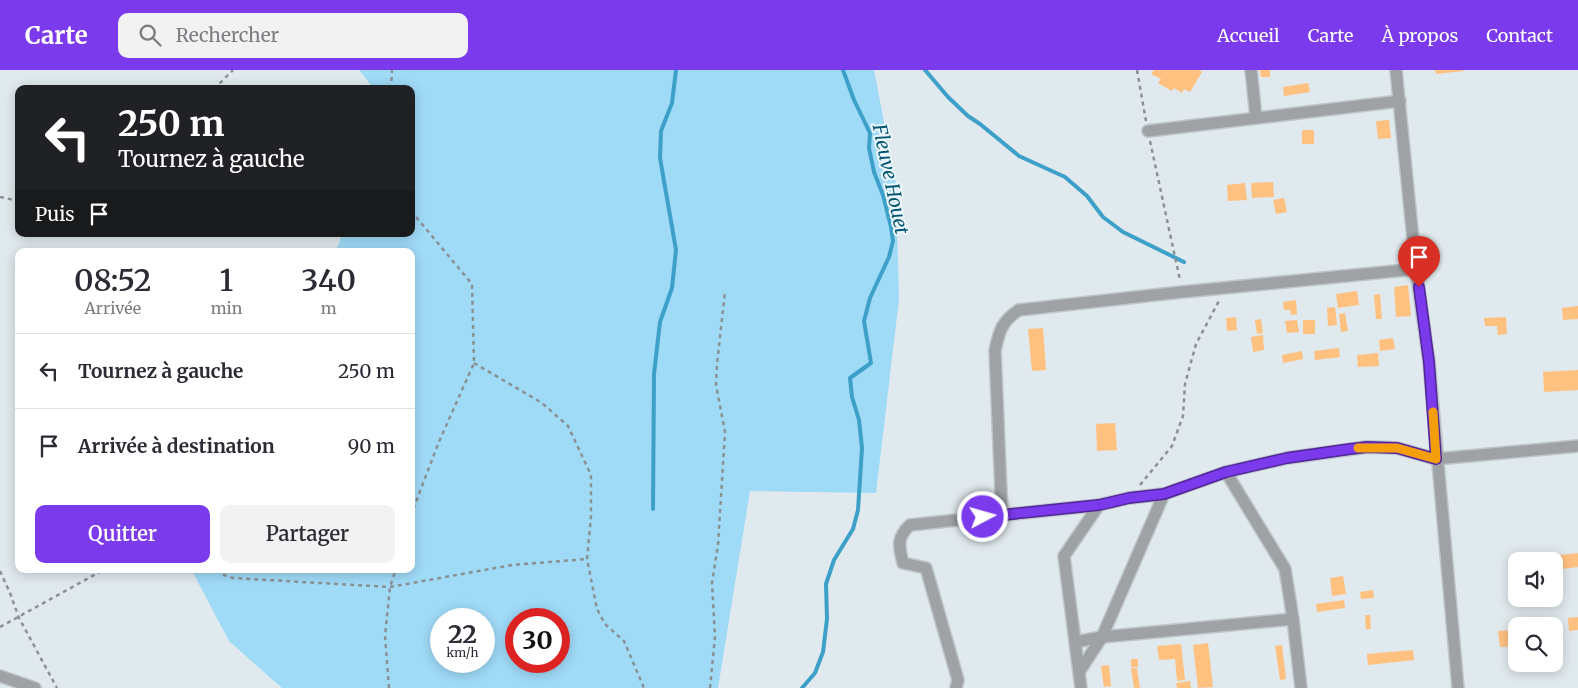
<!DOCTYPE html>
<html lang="fr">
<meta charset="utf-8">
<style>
body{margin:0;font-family:Merriweather,serif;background:#f2f2f3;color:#2b2b33;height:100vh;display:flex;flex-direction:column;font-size:19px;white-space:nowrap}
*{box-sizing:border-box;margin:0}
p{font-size:16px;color:#7c7c81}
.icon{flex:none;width:28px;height:28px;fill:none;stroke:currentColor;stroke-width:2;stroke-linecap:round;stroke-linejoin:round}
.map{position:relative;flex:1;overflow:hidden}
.sheet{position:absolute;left:15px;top:178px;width:400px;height:325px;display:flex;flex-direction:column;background:#fff;border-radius:10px;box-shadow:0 2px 12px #0003}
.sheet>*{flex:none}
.banner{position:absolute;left:15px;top:15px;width:400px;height:152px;border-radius:10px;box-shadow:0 2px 12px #0003;background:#202124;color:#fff;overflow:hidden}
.controls{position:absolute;left:1508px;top:482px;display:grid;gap:10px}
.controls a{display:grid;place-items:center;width:55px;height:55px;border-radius:10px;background:#fff;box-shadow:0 2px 12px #0003;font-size:25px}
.speed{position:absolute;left:430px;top:538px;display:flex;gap:10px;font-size:25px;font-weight:700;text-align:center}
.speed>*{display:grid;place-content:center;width:65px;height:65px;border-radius:50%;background:#fff;box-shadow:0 2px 12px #0003;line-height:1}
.speed small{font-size:12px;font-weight:400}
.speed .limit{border:8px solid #d22;background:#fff;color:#111}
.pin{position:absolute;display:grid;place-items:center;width:42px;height:42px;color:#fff;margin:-51px -21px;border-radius:50% 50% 50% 0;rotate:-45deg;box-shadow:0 0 5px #0007}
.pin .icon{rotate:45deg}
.me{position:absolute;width:55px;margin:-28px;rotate:84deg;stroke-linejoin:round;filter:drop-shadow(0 0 4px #0008)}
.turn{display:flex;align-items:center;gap:18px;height:105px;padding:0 20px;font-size:22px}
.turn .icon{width:65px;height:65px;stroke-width:2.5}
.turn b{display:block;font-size:35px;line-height:42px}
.then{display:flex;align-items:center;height:48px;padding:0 20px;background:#0003;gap:10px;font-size:19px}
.eta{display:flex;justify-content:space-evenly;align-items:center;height:85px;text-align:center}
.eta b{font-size:30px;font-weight:600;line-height:35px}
.button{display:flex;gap:10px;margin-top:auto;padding:10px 20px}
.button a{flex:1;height:58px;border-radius:10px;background:#7c3aed;color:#fff;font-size:20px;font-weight:600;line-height:58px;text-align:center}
.button a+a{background:#f2f2f3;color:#2b2b33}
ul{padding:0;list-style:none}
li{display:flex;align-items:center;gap:15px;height:75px;padding:0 20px;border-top:1px solid #e1e1e2}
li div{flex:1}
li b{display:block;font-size:19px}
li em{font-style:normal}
header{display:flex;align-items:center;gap:30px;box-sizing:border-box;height:70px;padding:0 25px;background:#7c3aed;color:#fff}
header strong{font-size:24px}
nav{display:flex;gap:28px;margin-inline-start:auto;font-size:18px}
.search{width:350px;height:45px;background:#f2f2f3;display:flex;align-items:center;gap:12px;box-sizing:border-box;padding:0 18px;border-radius:10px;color:#7c7c81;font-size:19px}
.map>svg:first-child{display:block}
</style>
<header>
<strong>Carte</strong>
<div class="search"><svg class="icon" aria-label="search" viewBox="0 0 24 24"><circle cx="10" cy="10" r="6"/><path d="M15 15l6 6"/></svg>Rechercher</div>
<nav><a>Accueil</a><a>Carte</a><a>À propos</a><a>Contact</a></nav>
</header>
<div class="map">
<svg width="1578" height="618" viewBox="0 0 1578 618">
<rect width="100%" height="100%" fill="#e0e9ed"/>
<path fill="#9fdaf7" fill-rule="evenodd" d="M 359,0 L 874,0 L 896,114 L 899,229 L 876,423 L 750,421 L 718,618 L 282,618 L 229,571 L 191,499 L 411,499 L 411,181 L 334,181 L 338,176 L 342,164 L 411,164 L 411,19 L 374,19 ZM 441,549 L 484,549 L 484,591 L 441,591 ZM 516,549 L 559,549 L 559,591 L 516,591 Z"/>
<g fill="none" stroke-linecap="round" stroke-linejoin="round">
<g stroke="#3da0c9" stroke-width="4">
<polyline points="925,0 948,27 968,46 980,54 1019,86 1065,107 1087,126 1103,147 1123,162 1184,192"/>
<polyline points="653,439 654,304 660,252 672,218 676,180 660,88 661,61 672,33 676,0"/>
<polyline points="802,618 815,603 823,582 827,549 826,514 834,490 853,459 858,440 862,378 859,350 852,327 850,308 871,293 864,251 870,228 889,187 893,171 891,157 883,125 874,102 869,78 870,63 854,30 843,0"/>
</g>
</g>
<g fill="#ffc180">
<polygon points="1154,0 1199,0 1202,2 1190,22 1184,19 1182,23 1174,18 1172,21 1158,13 1161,9 1151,4"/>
<polygon points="1260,0 1270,0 1270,7 1261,7"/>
<polygon points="1435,0 1464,0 1464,1 1436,4"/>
<polygon points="1308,13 1310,22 1284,26 1283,17"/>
<polygon points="1389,50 1391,68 1378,69 1376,51"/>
<rect x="1302" y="60" width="12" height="14"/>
<polygon points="1273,112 1274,127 1252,128 1251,113"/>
<polygon points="1245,113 1247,130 1228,131 1227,115"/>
<polygon points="1284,128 1287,142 1276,144 1273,130"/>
<polygon points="1408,215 1411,246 1396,247 1394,217"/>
<polygon points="1357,221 1359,235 1338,238 1336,224"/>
<polygon points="1380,224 1382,249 1376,249 1374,225"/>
<polygon points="1296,230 1297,244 1291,245 1290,240 1284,240 1283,232"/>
<polygon points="1578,236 1578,249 1563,250 1562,238"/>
<polygon points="1335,237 1337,255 1328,256 1327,238"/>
<polygon points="1345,243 1348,261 1341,262 1339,244"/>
<polygon points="1236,247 1237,260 1227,261 1226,248"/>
<polygon points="1506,247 1507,264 1498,265 1497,256 1485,256 1484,248"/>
<polygon points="1261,249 1263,263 1257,264 1255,250"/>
<polygon points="1297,250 1299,262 1287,263 1285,251"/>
<rect x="1303" y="250" width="12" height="14"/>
<polygon points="1043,258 1046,300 1032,301 1028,259"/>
<polygon points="1263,265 1264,280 1253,282 1251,267"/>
<polygon points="1393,268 1395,279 1380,281 1379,270"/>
<polygon points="1339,278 1340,287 1315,290 1314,281"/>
<polygon points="1302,281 1303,289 1283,293 1282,285"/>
<polygon points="1378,283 1379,296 1358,297 1357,285"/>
<polygon points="1578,300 1578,320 1544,322 1543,302"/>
<polygon points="1115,353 1117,380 1097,381 1096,354"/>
<polygon points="1578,483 1578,497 1554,500 1554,491 1546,491 1545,487"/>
<polygon points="1343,506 1346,524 1332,526 1330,508"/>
<polygon points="1373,520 1374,528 1361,529 1360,522"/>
<polygon points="1344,530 1345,538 1317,542 1316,534"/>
<polygon points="1365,545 1370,545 1371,559 1366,559"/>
<polygon points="1578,547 1578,560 1569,561 1568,548"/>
<polygon points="1516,560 1516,576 1500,577 1498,561"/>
<polygon points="1208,573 1213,617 1198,618 1193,575"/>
<polygon points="1181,574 1185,610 1177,611 1175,589 1159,590 1157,576"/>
<polygon points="1282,575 1286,609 1280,610 1275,576"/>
<polygon points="1413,580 1414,590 1368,595 1367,584"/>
<rect x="1131" y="589" width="7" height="8"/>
<polygon points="1109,595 1111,616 1104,617 1101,596"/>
<polygon points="1131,598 1137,598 1140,618 1134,618"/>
<polygon points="1190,611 1191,618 1177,618 1176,613"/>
</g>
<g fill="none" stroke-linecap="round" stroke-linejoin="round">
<defs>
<g id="minor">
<polyline points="1251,0 1256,47"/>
<polyline points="1396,0 1416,199 1429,292 1458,618"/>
<polyline points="1148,61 1400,31"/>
<polyline points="1226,402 1285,499 1293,549 1301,618"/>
<path d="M 1002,445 L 995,281 C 999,261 1002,251 1019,240 L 1182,222 L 1416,199"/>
<polyline points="1075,572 1102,567 1293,549"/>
<polyline points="1079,602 1102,567 1164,424"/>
<polyline points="0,606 35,618"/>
<path d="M 956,618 L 958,610 L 926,498 L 903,493 C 899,477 896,468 910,455 L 1099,435 L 1129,428 L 1164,424 L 1226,402 L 1287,388 L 1367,377 L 1397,378 L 1436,389 L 1578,376"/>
<polyline points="1081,618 1064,486 1099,435"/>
</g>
</defs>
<use href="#minor" stroke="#bec6ca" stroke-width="14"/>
<g stroke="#8a9193" stroke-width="2.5" stroke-dasharray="4 4" stroke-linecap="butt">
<polyline points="1137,0 1146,51"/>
<polyline points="214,19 233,0"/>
<polyline points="391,19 392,0"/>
<polyline points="1150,71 1180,210"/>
<polyline points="0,127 19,131"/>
<polyline points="411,141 472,214 474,293 438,374 411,445"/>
<polyline points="474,293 542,333 568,356 591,405 591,447 587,489 597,539 605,554 624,571 644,618"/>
<polyline points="1140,415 1172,376 1183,346 1185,314 1196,274 1220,229"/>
<polyline points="217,499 224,505 233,508 390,517 512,495 587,489"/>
<polyline points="0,501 10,523 19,548 57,618"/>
<polyline points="0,557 105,499"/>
<polyline points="389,618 385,566 390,517 396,499"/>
<polyline points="710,618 715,567 712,513 718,475 725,362 716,315 717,294 725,222"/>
</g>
<use href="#minor" stroke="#9fa2a4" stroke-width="11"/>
</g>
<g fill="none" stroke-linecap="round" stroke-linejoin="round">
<defs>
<polyline id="route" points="983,447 1099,435 1129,428 1164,424 1226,402 1287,388 1350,379 1367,377 1397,378 1436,389 1429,292 1419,217"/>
</defs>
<use href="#route" stroke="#51269a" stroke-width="12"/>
<use href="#route" stroke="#7c3aed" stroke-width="9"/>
<polyline stroke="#f59e0b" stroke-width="9" points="1358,378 1397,378 1436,389 1433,342"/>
</g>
<g text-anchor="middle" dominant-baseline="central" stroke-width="4" stroke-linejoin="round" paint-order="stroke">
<g font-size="19" font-style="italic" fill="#015572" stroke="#edf6fa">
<text transform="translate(891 109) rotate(78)">Fleuve Houet</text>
</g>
</g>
</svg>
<div class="controls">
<a><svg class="icon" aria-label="sound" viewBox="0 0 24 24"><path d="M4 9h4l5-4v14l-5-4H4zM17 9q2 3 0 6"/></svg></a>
<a><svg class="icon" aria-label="search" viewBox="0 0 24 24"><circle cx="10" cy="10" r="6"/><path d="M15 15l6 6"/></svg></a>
</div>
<div class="speed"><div>22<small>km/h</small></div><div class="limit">30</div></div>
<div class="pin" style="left:1419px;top:217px;background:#d93025"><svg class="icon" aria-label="arrive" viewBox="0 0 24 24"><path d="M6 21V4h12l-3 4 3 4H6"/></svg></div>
<svg class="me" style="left:983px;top:447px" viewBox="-20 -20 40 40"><circle r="17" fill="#7c3aed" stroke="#fff" stroke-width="3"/><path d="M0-11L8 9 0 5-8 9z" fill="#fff"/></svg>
<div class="banner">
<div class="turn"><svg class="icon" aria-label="left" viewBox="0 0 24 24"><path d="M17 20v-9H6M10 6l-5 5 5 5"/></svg><div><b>250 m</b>Tournez à gauche</div></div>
<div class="then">Puis<svg class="icon" aria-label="arrive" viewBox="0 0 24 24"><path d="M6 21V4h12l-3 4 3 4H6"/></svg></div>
</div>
<section class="sheet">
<div class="eta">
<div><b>08:52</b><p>Arrivée</p></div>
<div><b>1</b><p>min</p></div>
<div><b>340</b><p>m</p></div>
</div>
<ul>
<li><svg class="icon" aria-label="left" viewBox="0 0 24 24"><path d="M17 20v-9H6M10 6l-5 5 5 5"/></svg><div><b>Tournez à gauche</b></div><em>250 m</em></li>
<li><svg class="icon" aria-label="arrive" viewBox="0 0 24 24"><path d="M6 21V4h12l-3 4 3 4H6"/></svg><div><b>Arrivée à destination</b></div><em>90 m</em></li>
</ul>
<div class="button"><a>Quitter</a><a>Partager</a></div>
</section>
</div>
